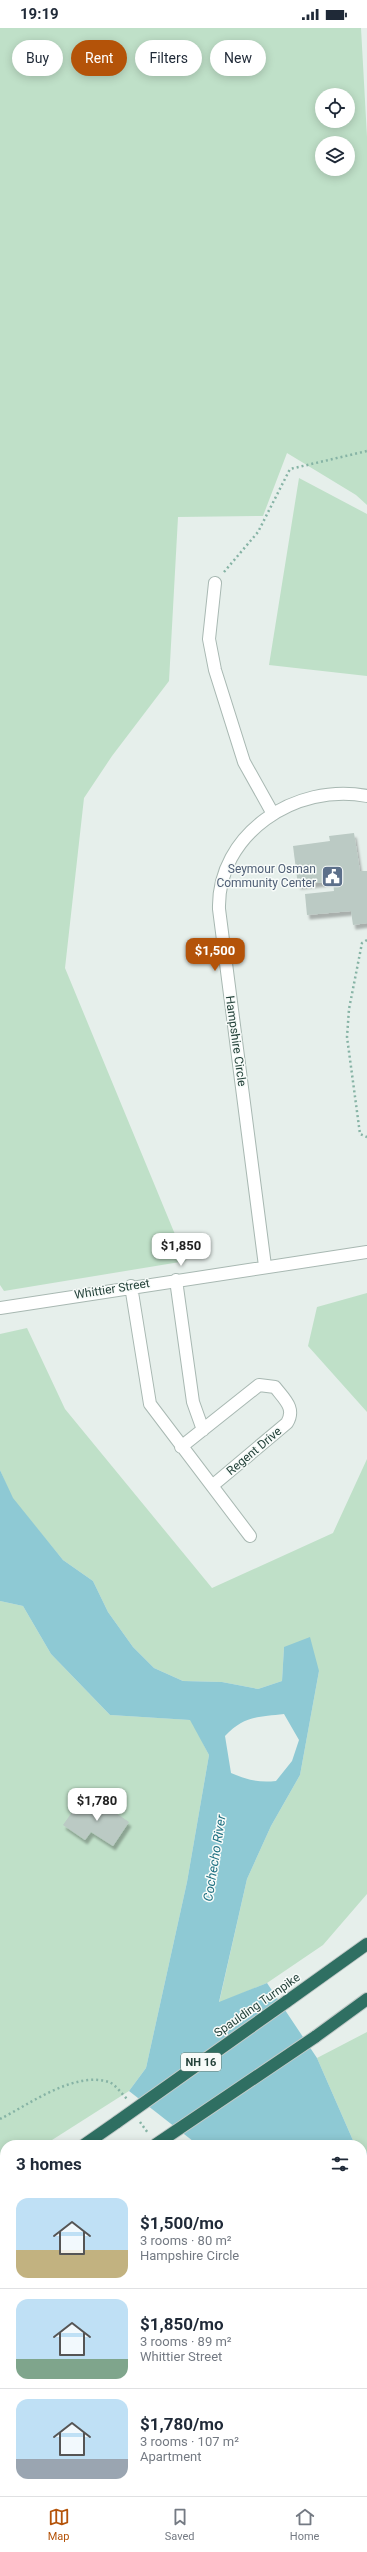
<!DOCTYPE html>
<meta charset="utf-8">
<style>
:root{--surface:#fff;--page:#f6f6f7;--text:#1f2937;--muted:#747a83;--line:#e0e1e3;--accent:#b45309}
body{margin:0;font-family:Roboto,sans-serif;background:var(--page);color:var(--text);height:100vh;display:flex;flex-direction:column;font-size:15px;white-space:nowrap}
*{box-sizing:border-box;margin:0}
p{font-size:13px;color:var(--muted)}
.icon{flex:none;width:22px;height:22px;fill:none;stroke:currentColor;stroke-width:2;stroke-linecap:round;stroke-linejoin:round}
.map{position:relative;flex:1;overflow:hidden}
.panel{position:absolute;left:0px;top:2112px;width:367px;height:356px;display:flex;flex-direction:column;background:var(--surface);border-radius:16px 16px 0 0;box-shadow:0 2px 10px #0003}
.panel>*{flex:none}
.top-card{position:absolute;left:12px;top:12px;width:343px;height:36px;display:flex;gap:8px}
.tools{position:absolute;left:315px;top:60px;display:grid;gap:8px}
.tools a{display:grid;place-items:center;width:40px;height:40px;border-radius:50%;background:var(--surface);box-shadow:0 2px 10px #0003;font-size:20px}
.price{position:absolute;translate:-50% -34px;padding:0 9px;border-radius:8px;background:#fff;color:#222;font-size:13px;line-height:26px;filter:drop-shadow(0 1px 2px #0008)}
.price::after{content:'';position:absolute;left:50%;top:24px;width:12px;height:9px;margin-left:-6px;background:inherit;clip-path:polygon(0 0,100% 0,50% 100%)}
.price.current{background:var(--accent);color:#fff}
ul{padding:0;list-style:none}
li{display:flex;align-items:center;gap:12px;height:100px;padding:0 16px}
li+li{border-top:1px solid var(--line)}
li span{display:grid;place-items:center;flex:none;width:112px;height:80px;border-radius:12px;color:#555}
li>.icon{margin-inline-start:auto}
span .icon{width:48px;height:48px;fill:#fffc;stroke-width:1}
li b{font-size:17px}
h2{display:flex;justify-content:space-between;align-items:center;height:48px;padding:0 16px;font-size:17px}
.chip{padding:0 14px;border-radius:18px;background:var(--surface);box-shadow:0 2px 10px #0003;font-size:14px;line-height:36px}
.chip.current{background:var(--accent);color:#fff}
.status{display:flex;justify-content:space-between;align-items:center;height:28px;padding:0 20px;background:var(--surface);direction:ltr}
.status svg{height:11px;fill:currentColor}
.menu{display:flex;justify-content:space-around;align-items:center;height:56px;border-top:1px solid var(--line);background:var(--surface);font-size:11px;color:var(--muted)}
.menu a{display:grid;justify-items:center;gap:2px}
.menu .current{color:var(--accent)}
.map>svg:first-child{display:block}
.green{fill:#bfe0c8;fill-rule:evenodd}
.water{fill:#8ec9d4;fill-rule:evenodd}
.building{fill:#bbcac4;filter:url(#shadow)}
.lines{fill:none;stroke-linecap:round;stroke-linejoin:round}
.minor-casing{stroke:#a8b8b2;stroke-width:14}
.highway-casing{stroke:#c2cac8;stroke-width:14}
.path{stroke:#86b3a5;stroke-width:2.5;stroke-dasharray:2 3;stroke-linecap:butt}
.minor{stroke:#fff;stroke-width:12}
.highway{stroke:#2f6f62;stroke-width:12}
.highway-bridge-casing{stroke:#c2cac8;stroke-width:14;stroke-linecap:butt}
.highway-bridge{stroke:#2f6f62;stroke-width:12}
.labels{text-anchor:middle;stroke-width:3;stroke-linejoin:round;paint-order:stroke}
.shield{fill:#f7fbf9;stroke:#637a73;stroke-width:1}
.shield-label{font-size:11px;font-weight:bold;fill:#24423a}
.service-label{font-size:12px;fill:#4e5e75;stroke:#f7fbf9;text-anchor:end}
.street-label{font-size:12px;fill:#24423a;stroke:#f7fbf9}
.water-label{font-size:13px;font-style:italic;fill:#1c6f80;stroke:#f7fbf9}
</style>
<div class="status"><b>19:19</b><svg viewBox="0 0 49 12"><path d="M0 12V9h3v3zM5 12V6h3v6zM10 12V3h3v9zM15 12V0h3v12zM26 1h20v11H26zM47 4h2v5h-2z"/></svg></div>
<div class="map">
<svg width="367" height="2468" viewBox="0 0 367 2468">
<defs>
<filter id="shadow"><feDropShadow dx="2.5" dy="4.5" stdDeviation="1" flood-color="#0004"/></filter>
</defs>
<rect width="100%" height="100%" fill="#e6efeb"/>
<path class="green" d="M0,0H361L367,109V477L356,467L287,425L263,488L178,489L169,653L112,728L84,770L65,940L186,1233L4,1263L0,1257ZM322,67H348V93H322ZM322,115H348V141H322Z
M299,450L367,486V648L269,637Z
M367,1265V1384L308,1318L317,1279Z
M27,1300L65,1381L212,1560L333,1505L367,1431V1866L323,1917L267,1955L219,1975L247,1851L271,1798L300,1747L319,1643L284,1619L282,1653L258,1661L222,1654L183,1653L154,1640L133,1619L108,1584L93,1553L63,1532L12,1470L0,1442V1306Z
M0,1573L23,1578L51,1626L110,1687L191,1692L209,1727L187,1854L146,2040L129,2063L52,2112L28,2117H5V2129L0,2132Z
M367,2004V2124L362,2125V2117H355L317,2030Z
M367,2212V2468H0V2244L5,2241V2463H362V2213Z"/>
<path class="water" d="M0,1442L13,1470L63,1532L93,1553L108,1584L133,1619L154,1640L183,1653L222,1654L258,1661L282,1653L284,1619L310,1609L319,1643L300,1747L271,1798L247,1851L219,1974L267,1955L317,2030L355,2117H198L129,2063L146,2040L187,1854L209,1727L190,1692L110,1687L51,1626L23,1578L0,1573ZM284,1686L299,1712L292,1733L276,1753C259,1755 248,1752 231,1745L225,1708C244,1688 258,1689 284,1686Z
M367,2124V2212L362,2213V2125Z"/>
<path class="building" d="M354,805L360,843H367V895L353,897L351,883L307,887L305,866L334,863L333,853L298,857L293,818L330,813L329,808Z
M94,1770L129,1794L113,1818L91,1804L85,1812L63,1797L77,1777L85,1783Z"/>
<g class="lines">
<defs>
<path id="minor" d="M215,555L209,611L215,642L244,734L273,786
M265,1238L219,881C217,806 296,754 367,768
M176,1252L193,1374L203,1402
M131,1258L150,1376L250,1508
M0,1280L367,1224
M181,1419L259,1357L275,1359C284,1371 296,1380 287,1395L212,1458"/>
<path id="highway" d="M286,1974L367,1916
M315,2009L367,1971
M84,2117L117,2094
M0,2177L5,2173
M0,2222L5,2218"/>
</defs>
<use href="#minor" class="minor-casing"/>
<use href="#highway" class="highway-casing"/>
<path class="path" d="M224,544L258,504L290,441L367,423
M367,912L362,915L349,981L347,1009L360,1106L367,1109
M0,2091C30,2076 74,2043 109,2054C115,2056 122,2066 127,2071
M140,2094L148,2105
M362,2346L367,2349"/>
<use href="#minor" class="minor"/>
<use href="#highway" class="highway"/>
<defs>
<path id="highway-bridge" d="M117,2094L286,1974
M155,2117L315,2009"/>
</defs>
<use href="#highway-bridge" class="highway-bridge-casing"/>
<use href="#highway-bridge" class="highway-bridge"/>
</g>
<defs>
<symbol id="civic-square" viewBox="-11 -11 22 22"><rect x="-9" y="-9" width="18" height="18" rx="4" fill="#5c6f8a" stroke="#f7fbf9"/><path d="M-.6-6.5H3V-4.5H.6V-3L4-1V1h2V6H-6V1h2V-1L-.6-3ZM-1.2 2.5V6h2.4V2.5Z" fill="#fff"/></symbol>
</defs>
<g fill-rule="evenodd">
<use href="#civic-square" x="320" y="836" width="25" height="25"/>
</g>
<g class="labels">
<rect class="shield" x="181" y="2025" width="40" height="18" rx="3"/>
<g class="shield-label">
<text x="201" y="2038">NH 16</text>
</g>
<g class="service-label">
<text x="316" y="845">Seymour Osman<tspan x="316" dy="14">Community Center</tspan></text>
</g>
<g class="street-label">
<text transform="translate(236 1013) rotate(82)" y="4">Hampshire Circle</text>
<text transform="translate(112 1261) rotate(-9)" y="4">Whittier Street</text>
<text transform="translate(254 1423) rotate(-40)" y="4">Regent Drive</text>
<text transform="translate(257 1977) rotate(-35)" y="4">Spaulding Turnpike</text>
</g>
<g class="water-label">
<text transform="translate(214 1830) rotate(-81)" y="5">Cochecho River</text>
</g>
</g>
</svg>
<div class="tools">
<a><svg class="icon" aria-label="locate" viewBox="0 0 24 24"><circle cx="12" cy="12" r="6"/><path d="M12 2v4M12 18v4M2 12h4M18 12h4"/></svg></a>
<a><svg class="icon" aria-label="layers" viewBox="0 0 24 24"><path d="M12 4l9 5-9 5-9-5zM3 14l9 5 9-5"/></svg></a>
</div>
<b class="price current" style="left:215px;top:944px">$1,500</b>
<b class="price" style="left:181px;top:1239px">$1,850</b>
<b class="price" style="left:97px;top:1794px">$1,780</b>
<div class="top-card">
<a class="chip">Buy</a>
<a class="chip current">Rent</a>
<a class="chip">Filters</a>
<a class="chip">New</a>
</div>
<section class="panel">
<h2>3 homes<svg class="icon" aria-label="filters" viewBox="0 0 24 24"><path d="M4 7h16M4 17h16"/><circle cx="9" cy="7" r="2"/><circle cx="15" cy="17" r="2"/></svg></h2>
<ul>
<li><span style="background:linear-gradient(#bfe0f5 65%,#c2b280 0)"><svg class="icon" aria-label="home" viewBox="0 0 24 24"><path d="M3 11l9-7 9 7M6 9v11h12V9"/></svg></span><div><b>$1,500/mo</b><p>3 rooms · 80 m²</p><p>Hampshire Circle</p></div></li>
<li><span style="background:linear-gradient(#bfe0f5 75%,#7fa58c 0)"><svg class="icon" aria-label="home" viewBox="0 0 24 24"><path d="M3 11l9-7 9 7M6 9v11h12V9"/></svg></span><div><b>$1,850/mo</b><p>3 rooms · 89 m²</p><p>Whittier Street</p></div></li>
<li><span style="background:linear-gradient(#bfe0f5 75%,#9aa5b1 0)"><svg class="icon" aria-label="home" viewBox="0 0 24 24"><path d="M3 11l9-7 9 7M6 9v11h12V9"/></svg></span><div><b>$1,780/mo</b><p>3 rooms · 107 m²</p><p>Apartment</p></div></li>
</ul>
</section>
</div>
<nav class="menu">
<a class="current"><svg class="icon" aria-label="map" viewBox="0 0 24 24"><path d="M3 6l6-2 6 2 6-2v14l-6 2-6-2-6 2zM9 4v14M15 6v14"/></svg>Map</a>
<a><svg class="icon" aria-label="saved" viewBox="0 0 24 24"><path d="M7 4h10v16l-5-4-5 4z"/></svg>Saved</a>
<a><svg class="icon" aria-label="home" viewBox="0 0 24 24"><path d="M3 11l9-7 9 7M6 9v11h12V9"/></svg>Home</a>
</nav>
